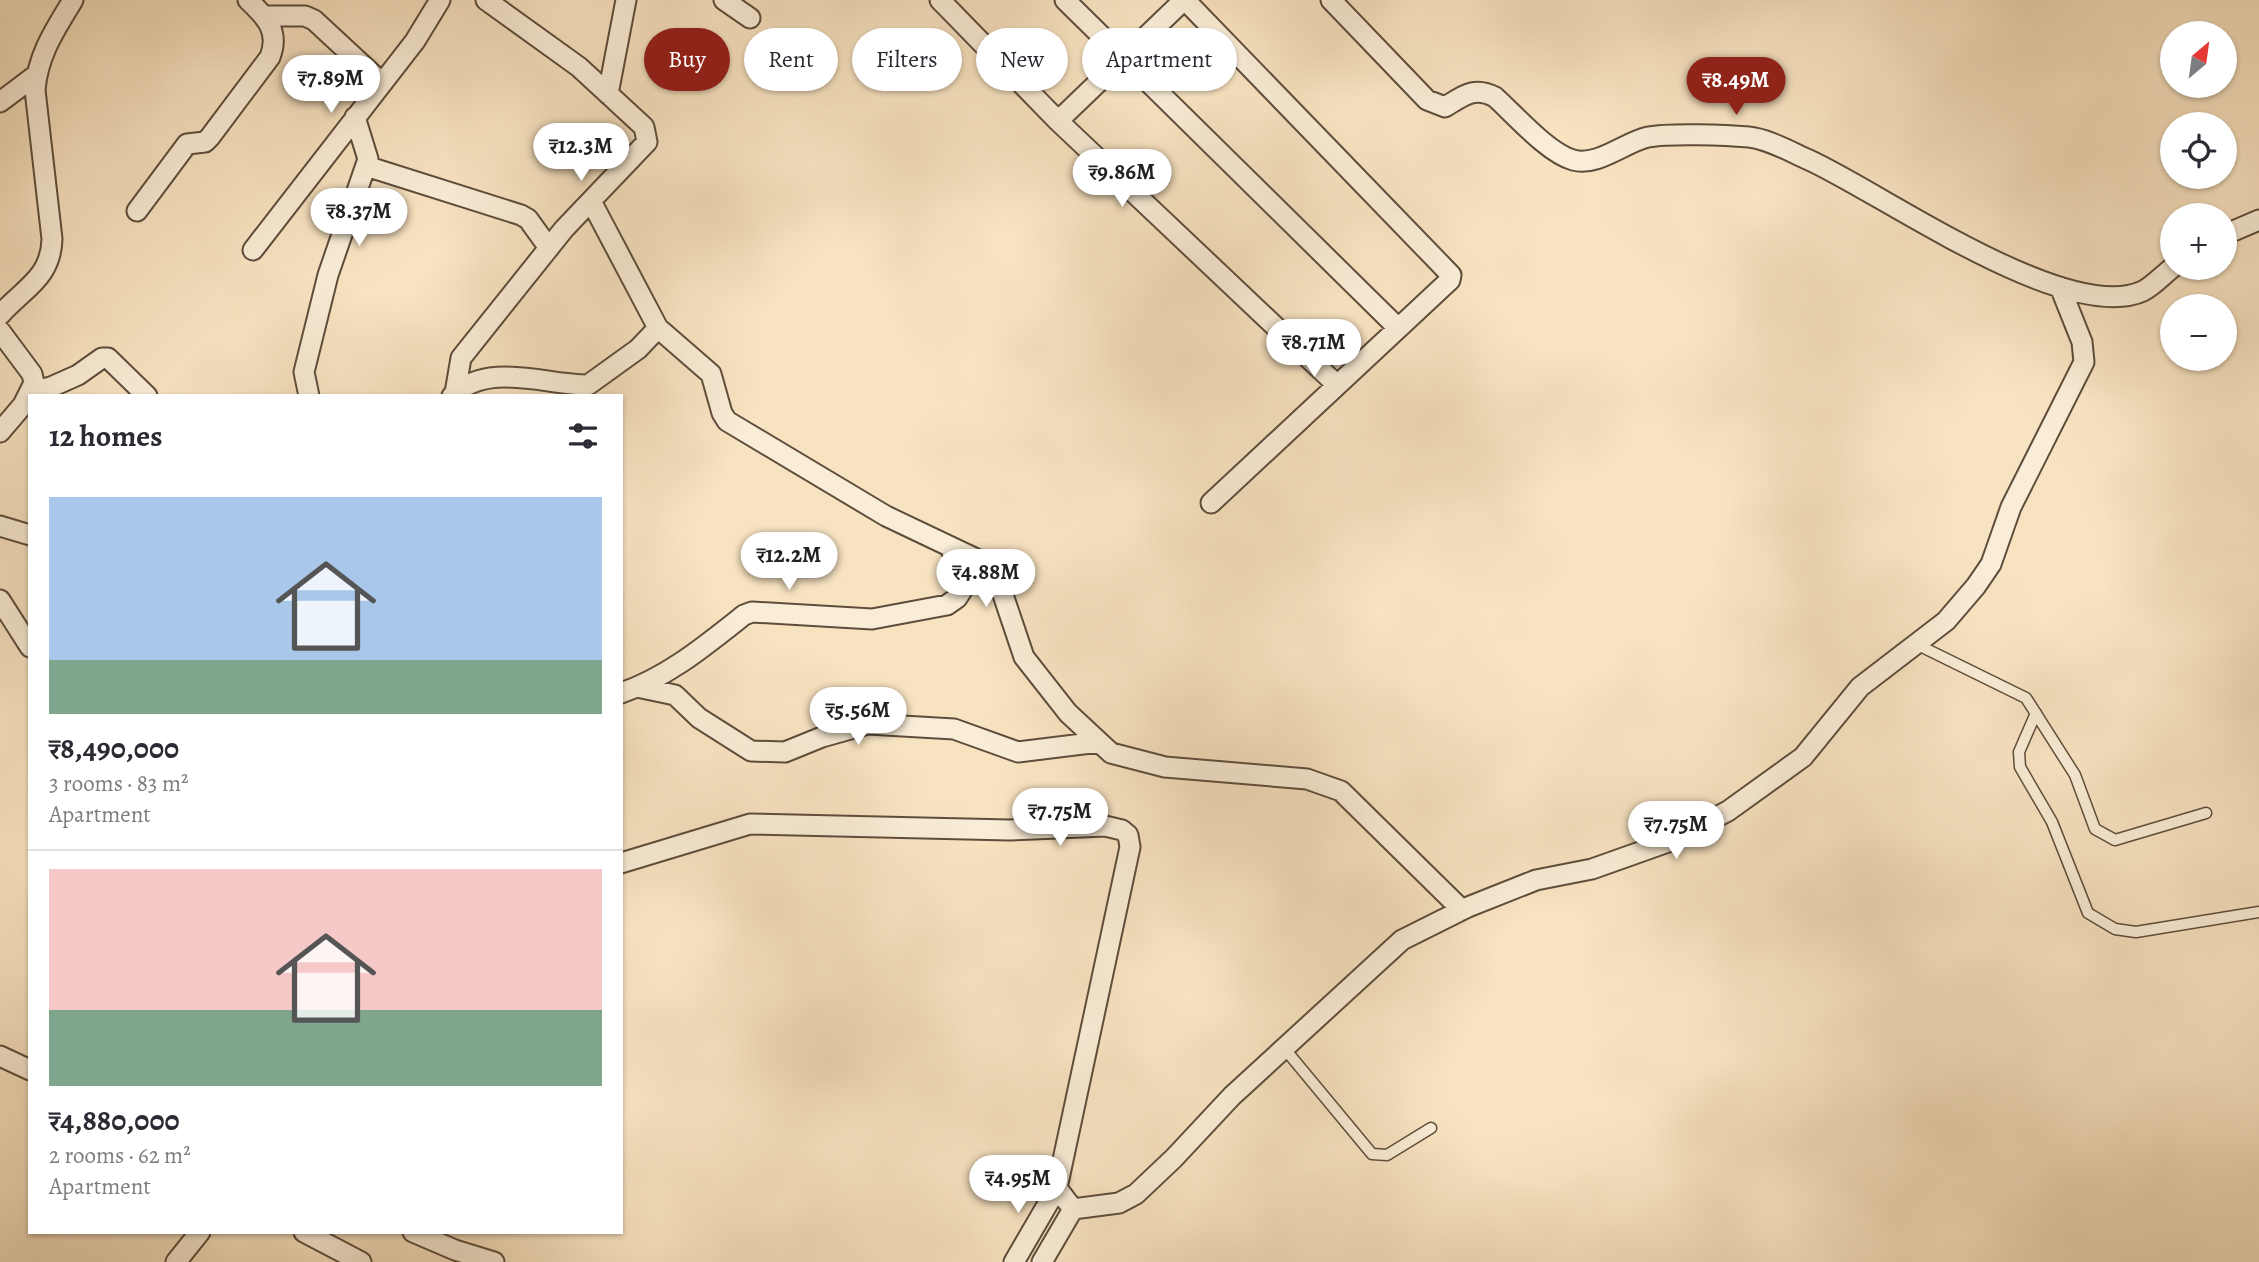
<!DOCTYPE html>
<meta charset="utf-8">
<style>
:root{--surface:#fff;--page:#f2f2f3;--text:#2b2b33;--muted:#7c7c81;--line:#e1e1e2;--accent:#8f2418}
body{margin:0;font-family:Alegreya,serif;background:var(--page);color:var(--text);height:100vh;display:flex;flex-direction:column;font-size:26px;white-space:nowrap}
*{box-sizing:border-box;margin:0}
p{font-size:23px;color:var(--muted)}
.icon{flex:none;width:38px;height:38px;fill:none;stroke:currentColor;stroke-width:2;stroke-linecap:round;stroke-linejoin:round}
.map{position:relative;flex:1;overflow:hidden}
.details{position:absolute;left:28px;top:394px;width:595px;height:840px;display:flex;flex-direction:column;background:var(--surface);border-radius:0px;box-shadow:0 2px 5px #0004}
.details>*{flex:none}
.hud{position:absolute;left:644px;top:28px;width:665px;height:63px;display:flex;gap:14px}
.needle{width:46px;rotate:29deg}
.controls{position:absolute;left:2160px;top:21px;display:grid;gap:14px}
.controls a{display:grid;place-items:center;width:77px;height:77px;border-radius:50%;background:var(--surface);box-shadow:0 2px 5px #0004;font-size:35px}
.price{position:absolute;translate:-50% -60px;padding:0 16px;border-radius:24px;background:#fff;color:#222;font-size:23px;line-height:46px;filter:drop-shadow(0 2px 4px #0008)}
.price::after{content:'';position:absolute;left:50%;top:42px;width:21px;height:16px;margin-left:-10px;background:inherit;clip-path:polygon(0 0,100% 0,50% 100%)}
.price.active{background:var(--accent);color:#fff}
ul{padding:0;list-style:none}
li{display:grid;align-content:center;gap:14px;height:371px;padding:0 21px}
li+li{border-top:2px solid var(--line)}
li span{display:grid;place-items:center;height:217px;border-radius:0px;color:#555}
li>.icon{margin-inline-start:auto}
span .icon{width:126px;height:126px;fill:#fffc;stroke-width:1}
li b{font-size:30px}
h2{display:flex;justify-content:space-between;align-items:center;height:84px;padding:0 21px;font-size:30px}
.chip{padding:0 24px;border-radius:32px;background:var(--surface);box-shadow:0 2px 5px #0004;font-size:24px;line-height:63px}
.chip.active{background:var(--accent);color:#fff}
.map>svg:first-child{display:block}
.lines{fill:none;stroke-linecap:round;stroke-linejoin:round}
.service-casing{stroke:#5e4d3c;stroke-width:13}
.minor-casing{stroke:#5e4d3c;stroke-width:23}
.service{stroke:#faedd7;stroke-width:10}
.minor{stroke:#faedd7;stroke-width:19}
</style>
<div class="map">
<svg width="2259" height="1262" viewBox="0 0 2259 1262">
<rect width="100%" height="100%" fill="#f8e3c1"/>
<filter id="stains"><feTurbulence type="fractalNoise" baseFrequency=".00286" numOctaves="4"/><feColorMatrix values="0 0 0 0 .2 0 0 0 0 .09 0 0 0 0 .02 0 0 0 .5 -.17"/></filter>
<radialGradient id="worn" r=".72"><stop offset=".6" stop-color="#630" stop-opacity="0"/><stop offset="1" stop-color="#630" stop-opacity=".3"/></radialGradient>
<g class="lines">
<defs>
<path id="service" d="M1916,644L2026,698L2075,775L2095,829L2115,840L2206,813
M2036,713L2019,752L2020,767L2052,822L2088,913L2115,929L2136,932L2259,912
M1284,1048L1372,1154L1387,1155L1431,1128"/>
<path id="minor" d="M724,0L750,18
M940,0L1058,121L1337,385
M1065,0L1398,328
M1185,0L1451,275L1450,280L1211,503
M1331,0L1427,100L1445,107C1463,96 1474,86 1495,97C1515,115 1548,153 1573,160C1598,167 1625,142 1648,137C1670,133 1726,135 1749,137C1768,139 1791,152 1809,160C1880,192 2067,326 2143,291C2153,286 2163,275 2172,268
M265,16H305L314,20L382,83
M608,94L626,0
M0,102L36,75
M1058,121L1184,0
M366,166L521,215L528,219L549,248
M591,201L658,328L711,374L722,413L727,421L886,516L989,565L997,577L1024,657L1068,713L1111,753L1165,767L1307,779L1341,791L1462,910
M137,211L187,144L205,142L210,137L270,57C280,31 266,17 248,0
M2224,235L2259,220
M253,250L415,41L440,0
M0,315C24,288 51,278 52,239L35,90C38,54 55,30 73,0
M0,331L32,374L34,383L23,405L0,432
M33,391L51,387L78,375L102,358H108L147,396
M455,393L461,358L564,229L647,142L644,127L579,67L486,0
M309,396L304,372L328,275L368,159L355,117
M452,396C488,361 545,385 588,385L638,349L658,328
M0,526L30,535
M0,600L30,647
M637,687L675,695L699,718L751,751L785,752L822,737L868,724L954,729L1018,752L1099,742
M621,693C668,677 706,645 744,615L752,612L872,619L947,605L957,598L968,581L950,548
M621,863L750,824L1009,830L1105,826L1122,830L1128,835L1130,847L1057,1188L1073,1209
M0,1056L30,1070
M304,1232L361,1262
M413,1232L455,1250L494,1262
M176,1262L200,1232
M1014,1262L1057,1188
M1042,1262L1073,1209L1119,1203L1136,1194L1174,1158L1232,1096L1402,940L1468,907L1536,880L1592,869L1668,842L1728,811L1803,757L1860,687L1946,621L1976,586L1991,564L2011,507L2084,362L2082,342L2060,287"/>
</defs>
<use href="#service" class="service-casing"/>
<use href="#minor" class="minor-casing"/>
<use href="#service" class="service"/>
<use href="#minor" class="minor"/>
</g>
<rect width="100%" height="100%" filter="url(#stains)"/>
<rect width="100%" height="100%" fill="url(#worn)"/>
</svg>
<div class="controls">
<a><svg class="needle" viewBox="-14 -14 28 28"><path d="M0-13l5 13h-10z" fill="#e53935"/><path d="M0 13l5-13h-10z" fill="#7c7c81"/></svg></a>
<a><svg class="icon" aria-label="locate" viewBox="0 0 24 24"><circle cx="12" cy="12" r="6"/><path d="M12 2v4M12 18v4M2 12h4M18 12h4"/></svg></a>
<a>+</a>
<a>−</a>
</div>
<b class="price" style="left:331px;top:115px">₹7.89M</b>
<b class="price active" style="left:1736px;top:117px">₹8.49M</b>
<b class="price" style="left:581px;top:183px">₹12.3M</b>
<b class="price" style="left:1122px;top:209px">₹9.86M</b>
<b class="price" style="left:359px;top:248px">₹8.37M</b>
<b class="price" style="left:1314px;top:379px">₹8.71M</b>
<b class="price" style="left:789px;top:592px">₹12.2M</b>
<b class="price" style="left:986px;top:609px">₹4.88M</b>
<b class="price" style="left:858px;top:747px">₹5.56M</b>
<b class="price" style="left:1060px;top:848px">₹7.75M</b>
<b class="price" style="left:1676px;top:861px">₹7.75M</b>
<b class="price" style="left:1018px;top:1215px">₹4.95M</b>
<div class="hud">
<a class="chip active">Buy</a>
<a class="chip">Rent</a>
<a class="chip">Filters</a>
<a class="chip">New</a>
<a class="chip">Apartment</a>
</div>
<section class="details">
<h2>12 homes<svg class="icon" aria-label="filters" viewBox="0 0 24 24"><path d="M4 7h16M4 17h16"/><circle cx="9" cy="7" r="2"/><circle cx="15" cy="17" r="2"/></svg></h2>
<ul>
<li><span style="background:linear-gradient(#a9c7e8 75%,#7fa58c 0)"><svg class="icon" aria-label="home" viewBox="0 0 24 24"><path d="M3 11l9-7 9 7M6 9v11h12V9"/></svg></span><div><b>₹8,490,000</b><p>3 rooms · 83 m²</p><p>Apartment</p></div></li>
<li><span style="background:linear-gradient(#f6c9c9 65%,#7fa58c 0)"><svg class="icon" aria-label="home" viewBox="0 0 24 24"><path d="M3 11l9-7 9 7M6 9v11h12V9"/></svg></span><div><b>₹4,880,000</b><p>2 rooms · 62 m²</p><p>Apartment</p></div></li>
</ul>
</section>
</div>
